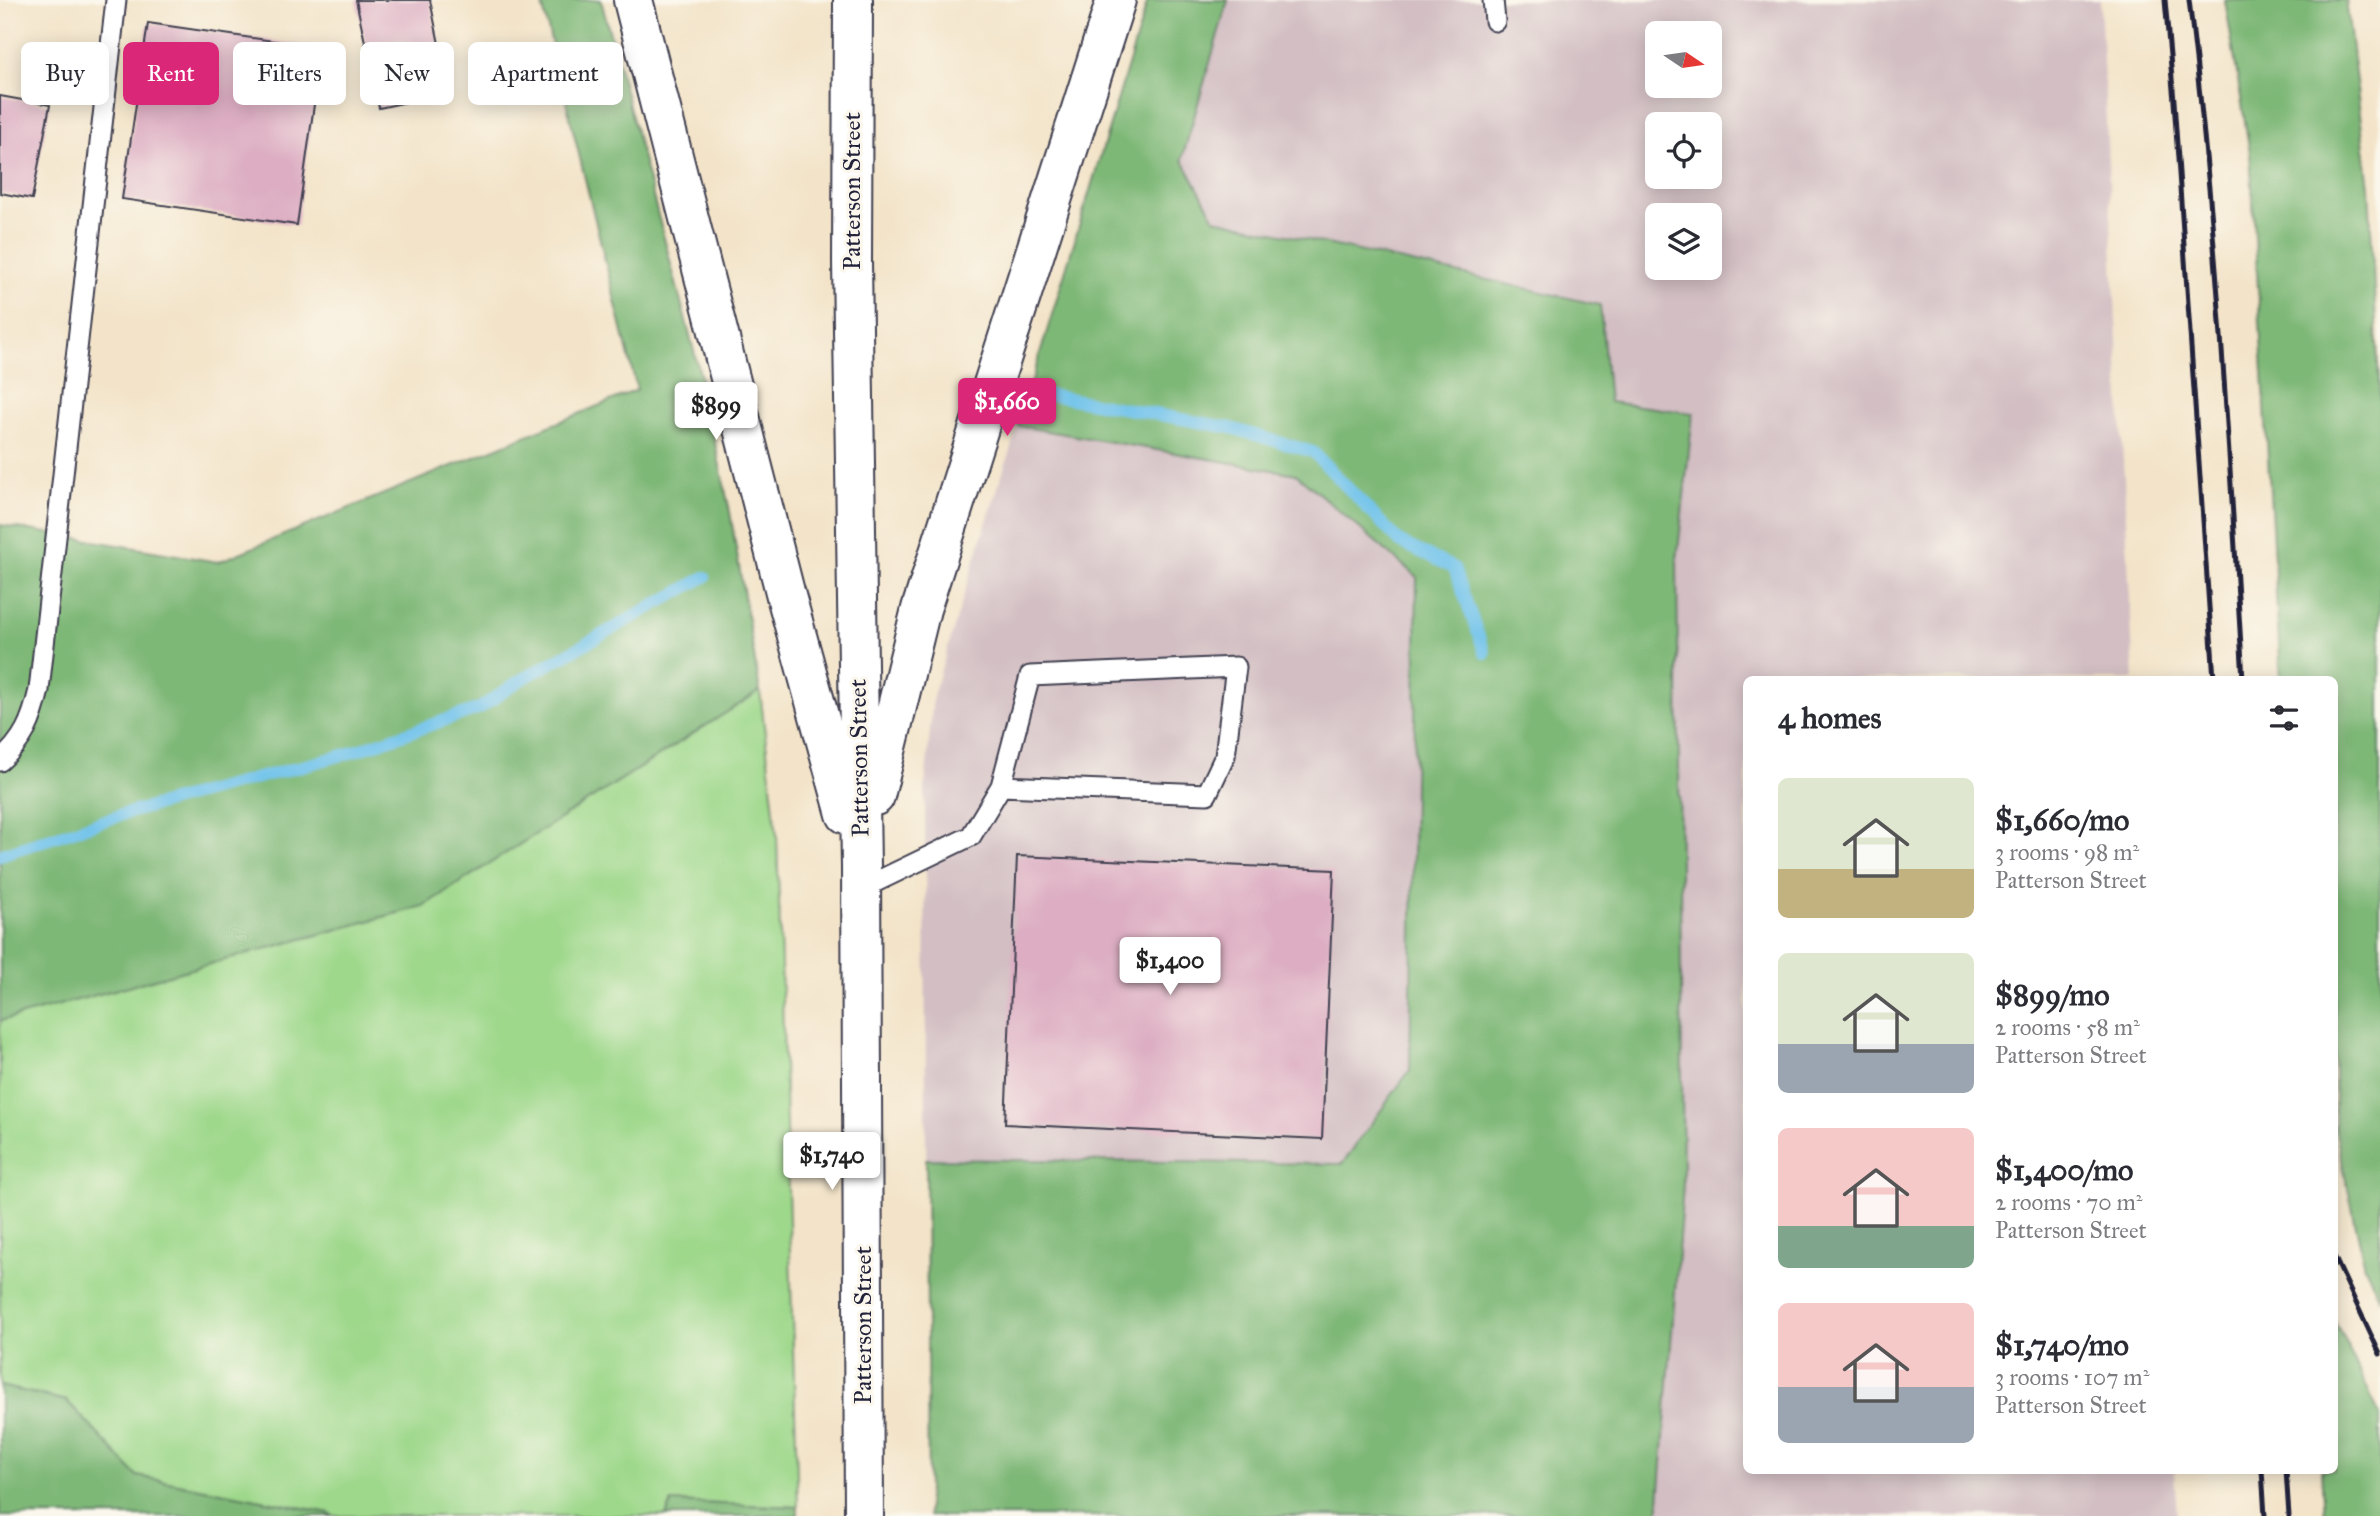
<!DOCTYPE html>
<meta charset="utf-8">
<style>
:root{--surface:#fff;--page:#f7f7f7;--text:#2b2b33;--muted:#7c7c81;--accent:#db2777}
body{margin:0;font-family:"IM FELL Great Primer",serif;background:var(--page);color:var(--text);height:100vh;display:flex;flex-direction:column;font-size:26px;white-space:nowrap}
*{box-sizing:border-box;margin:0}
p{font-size:23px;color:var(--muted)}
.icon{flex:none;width:38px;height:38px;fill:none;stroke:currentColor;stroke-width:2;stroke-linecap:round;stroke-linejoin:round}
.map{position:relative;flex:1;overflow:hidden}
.side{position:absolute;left:1743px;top:676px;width:595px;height:798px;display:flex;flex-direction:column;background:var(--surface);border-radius:10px;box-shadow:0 4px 18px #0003}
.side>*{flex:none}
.banner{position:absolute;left:21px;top:42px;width:665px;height:63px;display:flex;gap:14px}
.needle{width:46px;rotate:103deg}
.controls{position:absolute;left:1645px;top:21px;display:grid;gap:14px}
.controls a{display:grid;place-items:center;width:77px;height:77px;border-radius:10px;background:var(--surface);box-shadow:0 4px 18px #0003;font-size:35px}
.price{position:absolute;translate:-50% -60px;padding:0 16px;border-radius:7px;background:#fff;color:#222;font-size:23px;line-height:46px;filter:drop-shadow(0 2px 4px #0008)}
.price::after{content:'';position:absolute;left:50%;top:42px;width:21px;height:16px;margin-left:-10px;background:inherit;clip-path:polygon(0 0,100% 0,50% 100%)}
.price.current{background:var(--accent);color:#fff}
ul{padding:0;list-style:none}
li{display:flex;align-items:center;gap:21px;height:175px;padding:0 35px}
li span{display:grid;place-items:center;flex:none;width:196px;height:140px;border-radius:10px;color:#555}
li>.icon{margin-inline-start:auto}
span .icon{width:84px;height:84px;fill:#fffc;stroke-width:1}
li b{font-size:30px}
h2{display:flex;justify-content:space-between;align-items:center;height:84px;padding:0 35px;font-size:30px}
.pill{padding:0 24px;border-radius:10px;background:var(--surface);box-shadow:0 4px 18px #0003;font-size:24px;line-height:63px}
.pill.current{background:var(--accent);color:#fff}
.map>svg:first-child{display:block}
.industrial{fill:#d2bec3;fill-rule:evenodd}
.green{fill:#9ed88b;stroke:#607d63;stroke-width:2}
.forest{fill:#7eb877;stroke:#506d59;stroke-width:2}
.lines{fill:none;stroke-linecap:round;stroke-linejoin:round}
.stream{stroke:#6fc2eb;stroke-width:12}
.building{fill:#ddaec3}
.lane-casing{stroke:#413f50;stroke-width:23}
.secondary-casing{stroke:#413f50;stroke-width:42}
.lane{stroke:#fff;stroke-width:19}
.secondary{stroke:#fff;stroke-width:38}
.rail{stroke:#22223b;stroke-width:5}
.labels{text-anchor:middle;stroke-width:6;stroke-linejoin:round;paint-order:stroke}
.street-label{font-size:24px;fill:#22223b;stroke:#fbf7ec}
</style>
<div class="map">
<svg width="2380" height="1516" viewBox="0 0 2380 1516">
<rect width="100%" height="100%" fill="#fbf7ec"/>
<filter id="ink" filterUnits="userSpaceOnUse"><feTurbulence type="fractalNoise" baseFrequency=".0143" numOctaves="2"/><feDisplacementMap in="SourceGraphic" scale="14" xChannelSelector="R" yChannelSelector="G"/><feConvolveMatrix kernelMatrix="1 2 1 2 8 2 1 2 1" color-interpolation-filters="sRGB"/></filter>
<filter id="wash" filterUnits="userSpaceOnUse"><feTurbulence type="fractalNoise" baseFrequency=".00686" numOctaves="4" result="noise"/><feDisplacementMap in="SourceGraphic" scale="28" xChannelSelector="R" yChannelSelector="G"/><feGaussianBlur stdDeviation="1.57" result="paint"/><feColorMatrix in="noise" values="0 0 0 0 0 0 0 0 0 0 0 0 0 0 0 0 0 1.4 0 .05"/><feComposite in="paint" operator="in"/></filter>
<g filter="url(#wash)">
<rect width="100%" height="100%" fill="#f3e4c9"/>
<path class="industrial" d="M1228,0H2100L2134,679H1746V1470H2174L2177,1516H1658L1683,1186L1677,560L1693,413L1609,402L1599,305L1215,219L1182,159ZM1657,33H1710V86H1657ZM1657,124H1710V177H1657ZM1657,215H1710V268H1657Z
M1018,426L1296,474L1417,577L1410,1070L1342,1164L926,1159L925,788L933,696L979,546Z"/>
<path class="green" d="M760,691L777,836L798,1507L672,1502L666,1516H333L329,1513L136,1476L67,1401L0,1386V1021L423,906Z"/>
<path class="forest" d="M541,0H601L699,370L730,512L760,691L423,906L0,1021V525L218,562L637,390Z
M1148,0H1228L1182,159L1215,219L1600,305L1609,402L1693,413L1677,560L1683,1186L1658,1516H928L926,1159L1342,1164L1410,1070L1417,577L1296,474L1018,426Z
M2225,0H2346L2369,187L2380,403V1299L2365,1267L2335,1129L2334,679H2281L2250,153Z
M2335,1321L2380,1415V1516H2324L2321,1470H2334Z
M0,1386L67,1401L137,1476L329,1513L333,1516H0Z
M672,1502L798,1507V1516H666Z"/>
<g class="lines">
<path class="stream" d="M1050,395L1231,428L1313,452L1400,542L1454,568L1485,653
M0,855L124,814L347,754L480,708L519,681L705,577"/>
</g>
<g id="blocks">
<path class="building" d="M356,0H430L449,93L379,108Z
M148,23L322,48L297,225L122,199Z
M0,96L50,105L32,199L0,193Z
M1017,856L1334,870L1322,1139L1005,1124Z"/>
</g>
</g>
<g filter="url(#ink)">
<use href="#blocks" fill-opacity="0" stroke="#413f50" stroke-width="2"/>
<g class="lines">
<defs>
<path id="lane" d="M1493,0L1495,21
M0,761C24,740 32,721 39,690L116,0
M861,889L971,836L1001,786L1030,676L1236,667L1225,756L1207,794L1001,786"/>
<path id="secondary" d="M633,0L786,596L846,814
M853,0L852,262L861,867L864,1516
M875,796L921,609L1116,0"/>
</defs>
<use href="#lane" class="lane-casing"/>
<use href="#secondary" class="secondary-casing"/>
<use href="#lane" class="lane"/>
<use href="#secondary" class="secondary"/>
<path class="rail" d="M2165,0L2174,101L2214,679
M2189,0C2217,225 2229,453 2243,679
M2334,1256L2380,1354
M2262,1470L2265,1516
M2286,1470L2289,1516"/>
</g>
</g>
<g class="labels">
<g class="street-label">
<text transform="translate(852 191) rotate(-90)" y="8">Patterson Street</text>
<text transform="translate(859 758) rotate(-91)" y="8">Patterson Street</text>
<text transform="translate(863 1325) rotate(-90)" y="8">Patterson Street</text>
</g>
</g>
</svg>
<div class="controls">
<a><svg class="needle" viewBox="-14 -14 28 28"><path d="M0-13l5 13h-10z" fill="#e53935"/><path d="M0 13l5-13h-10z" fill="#7c7c81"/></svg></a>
<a><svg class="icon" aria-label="locate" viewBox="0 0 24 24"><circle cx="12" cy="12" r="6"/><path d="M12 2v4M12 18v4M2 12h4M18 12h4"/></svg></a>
<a><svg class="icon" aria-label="layers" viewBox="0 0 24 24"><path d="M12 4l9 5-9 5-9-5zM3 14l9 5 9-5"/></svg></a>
</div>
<b class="price current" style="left:1007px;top:438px">$1,660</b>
<b class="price" style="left:716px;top:442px">$899</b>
<b class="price" style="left:1170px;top:997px">$1,400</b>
<b class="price" style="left:832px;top:1192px">$1,740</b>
<div class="banner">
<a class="pill">Buy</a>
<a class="pill current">Rent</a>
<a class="pill">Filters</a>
<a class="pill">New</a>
<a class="pill">Apartment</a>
</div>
<section class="side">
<h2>4 homes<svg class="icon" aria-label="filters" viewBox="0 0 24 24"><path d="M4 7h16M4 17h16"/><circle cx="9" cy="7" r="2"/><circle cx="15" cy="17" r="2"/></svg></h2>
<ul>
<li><span style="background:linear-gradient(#dfe7d0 65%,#c2b280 0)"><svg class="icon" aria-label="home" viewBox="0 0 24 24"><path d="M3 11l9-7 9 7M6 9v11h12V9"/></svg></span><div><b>$1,660/mo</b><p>3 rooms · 98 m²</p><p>Patterson Street</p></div></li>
<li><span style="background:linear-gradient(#dfe7d0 65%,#9aa5b1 0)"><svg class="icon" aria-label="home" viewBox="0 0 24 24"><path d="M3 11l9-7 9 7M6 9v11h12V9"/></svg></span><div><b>$899/mo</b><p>2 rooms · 58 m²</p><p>Patterson Street</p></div></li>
<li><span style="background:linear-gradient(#f6c9c9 70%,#7fa58c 0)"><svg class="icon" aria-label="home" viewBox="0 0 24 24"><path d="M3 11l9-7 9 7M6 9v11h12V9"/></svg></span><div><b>$1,400/mo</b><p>2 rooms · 70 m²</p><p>Patterson Street</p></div></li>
<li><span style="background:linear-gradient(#f6c9c9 60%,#9aa5b1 0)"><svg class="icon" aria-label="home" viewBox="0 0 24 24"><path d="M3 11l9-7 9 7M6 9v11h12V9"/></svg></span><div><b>$1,740/mo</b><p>3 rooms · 107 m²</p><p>Patterson Street</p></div></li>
</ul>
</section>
</div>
